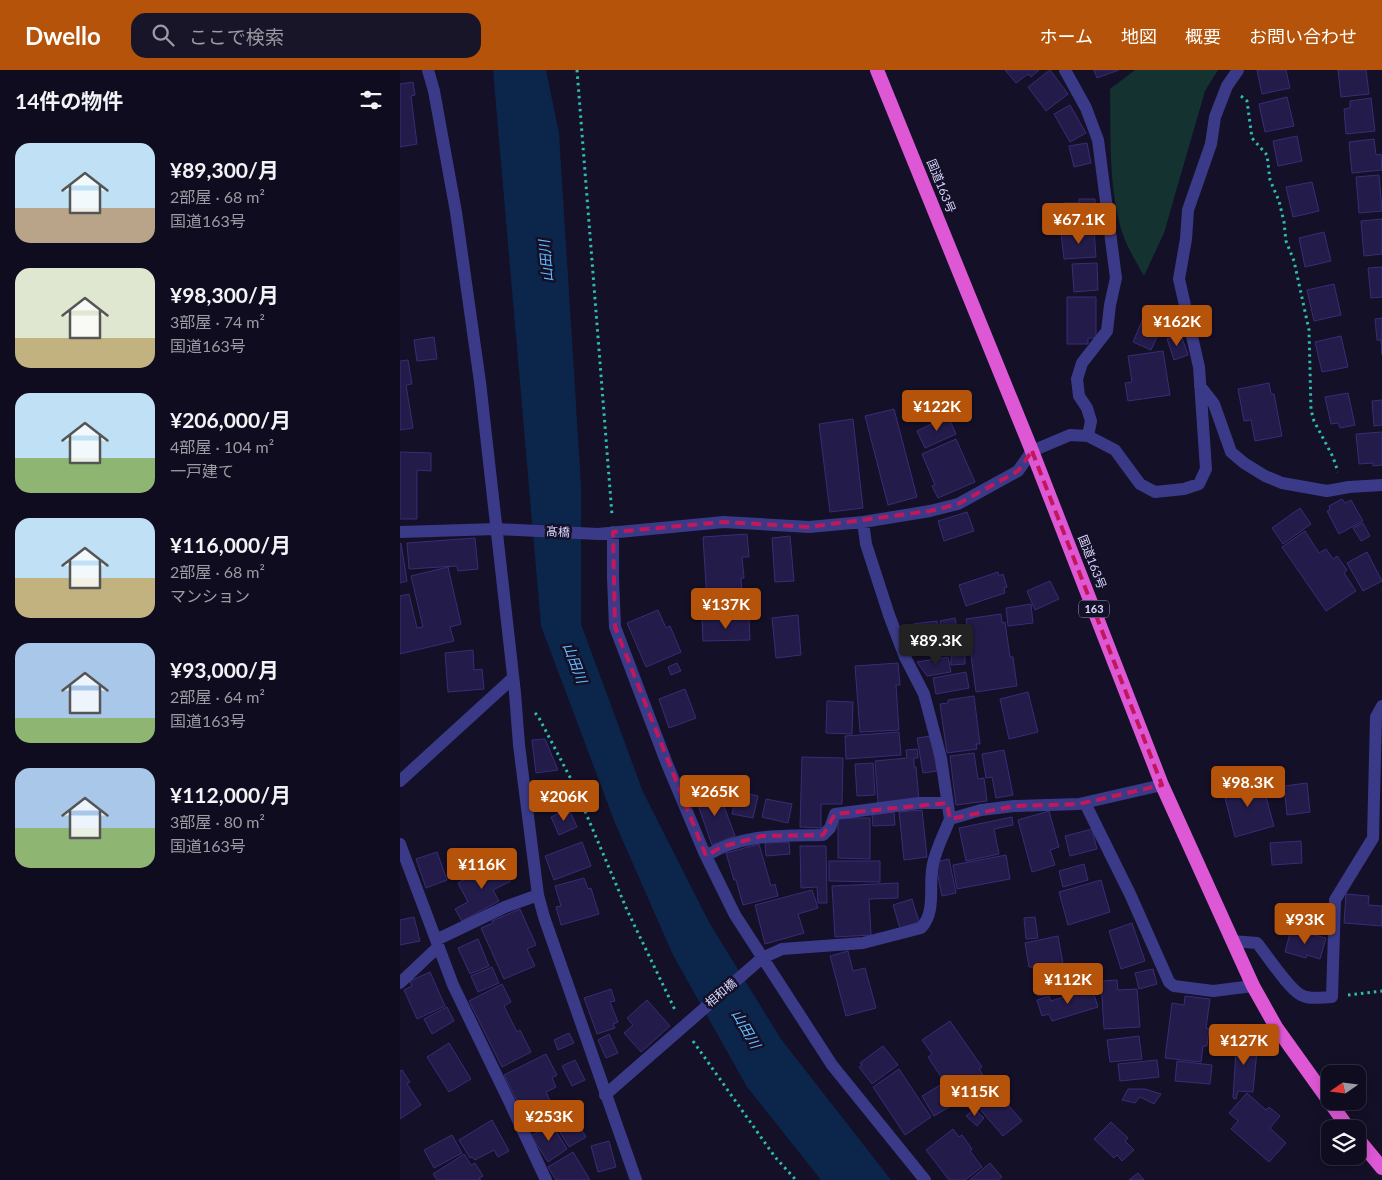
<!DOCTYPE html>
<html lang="ja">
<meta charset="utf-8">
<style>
:root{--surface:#0e0c1e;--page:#171527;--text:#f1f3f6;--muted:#9b9ba4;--line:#2e2c3c;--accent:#b45309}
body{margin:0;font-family:Lato,"Noto Sans JP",sans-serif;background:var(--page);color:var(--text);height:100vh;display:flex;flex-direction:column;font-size:19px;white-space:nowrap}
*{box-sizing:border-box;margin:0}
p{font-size:16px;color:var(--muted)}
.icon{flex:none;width:28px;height:28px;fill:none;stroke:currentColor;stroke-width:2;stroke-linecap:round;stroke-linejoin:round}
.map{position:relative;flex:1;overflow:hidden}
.drawer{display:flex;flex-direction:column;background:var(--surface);width:400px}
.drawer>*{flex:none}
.needle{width:32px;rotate:256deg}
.fabs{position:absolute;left:921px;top:995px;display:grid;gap:10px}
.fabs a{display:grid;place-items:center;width:45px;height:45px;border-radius:10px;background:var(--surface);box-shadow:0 2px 12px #0003,0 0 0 1px var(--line);font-size:25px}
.price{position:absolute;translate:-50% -42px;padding:0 11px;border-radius:5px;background:var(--accent);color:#fff;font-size:16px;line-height:32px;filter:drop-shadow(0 1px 2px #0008)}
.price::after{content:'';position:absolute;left:50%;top:30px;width:15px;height:11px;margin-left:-8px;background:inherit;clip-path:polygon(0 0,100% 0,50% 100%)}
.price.selected{background:#222;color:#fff}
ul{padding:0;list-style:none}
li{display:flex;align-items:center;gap:15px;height:125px;padding:0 15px}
li span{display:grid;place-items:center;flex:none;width:140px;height:100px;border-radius:15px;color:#555}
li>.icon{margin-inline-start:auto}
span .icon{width:60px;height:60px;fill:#fffc;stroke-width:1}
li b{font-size:21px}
h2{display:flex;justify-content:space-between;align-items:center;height:60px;padding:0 15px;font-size:21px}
header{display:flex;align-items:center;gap:30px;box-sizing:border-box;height:70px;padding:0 25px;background:var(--accent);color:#fff}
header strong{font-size:24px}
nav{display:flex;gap:28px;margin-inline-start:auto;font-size:18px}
.search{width:350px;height:45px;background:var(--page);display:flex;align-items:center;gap:12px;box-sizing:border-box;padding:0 18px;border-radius:15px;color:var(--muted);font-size:19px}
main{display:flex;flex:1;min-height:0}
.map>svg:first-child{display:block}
.green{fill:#133230}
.water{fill:#0c254b}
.building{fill:#231b4a;stroke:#392d76}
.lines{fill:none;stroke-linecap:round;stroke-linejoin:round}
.path{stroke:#2fbbae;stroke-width:3;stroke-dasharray:2.5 4;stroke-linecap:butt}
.minor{stroke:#3b3a88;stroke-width:12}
.tertiary{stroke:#3b3a88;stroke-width:12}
.trunk{stroke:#de58d5;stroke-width:14}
.marked{fill:none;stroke:#c2185b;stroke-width:4;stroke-dasharray:10 6;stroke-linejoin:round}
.labels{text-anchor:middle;stroke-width:5;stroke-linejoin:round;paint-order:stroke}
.shield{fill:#131028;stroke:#9e9bbe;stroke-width:1}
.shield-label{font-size:11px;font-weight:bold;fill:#dad7ff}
.street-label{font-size:12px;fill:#dad7ff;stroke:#131028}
.water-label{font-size:14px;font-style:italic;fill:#65bdff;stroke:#131028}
</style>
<header>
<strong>Dwello</strong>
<div class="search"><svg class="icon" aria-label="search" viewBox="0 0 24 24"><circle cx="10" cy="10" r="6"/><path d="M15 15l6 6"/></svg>ここで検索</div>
<nav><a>ホーム</a><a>地図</a><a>概要</a><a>お問い合わせ</a></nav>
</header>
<main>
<section class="drawer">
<h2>14件の物件<svg class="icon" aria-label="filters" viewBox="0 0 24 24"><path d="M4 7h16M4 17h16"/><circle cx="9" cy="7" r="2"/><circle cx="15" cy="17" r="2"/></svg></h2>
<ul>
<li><span style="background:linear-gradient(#bfe0f5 65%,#b9a48a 0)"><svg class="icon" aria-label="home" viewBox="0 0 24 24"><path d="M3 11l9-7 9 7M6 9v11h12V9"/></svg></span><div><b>¥89,300/月</b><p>2部屋 · 68 m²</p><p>国道163号</p></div></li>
<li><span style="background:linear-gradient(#dfe7d0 70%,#c2b280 0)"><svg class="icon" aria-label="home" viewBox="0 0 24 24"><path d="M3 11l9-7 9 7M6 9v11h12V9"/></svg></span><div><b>¥98,300/月</b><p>3部屋 · 74 m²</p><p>国道163号</p></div></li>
<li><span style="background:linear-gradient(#bfe0f5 65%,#8fb573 0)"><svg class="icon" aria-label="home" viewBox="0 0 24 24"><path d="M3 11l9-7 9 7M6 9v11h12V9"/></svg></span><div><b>¥206,000/月</b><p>4部屋 · 104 m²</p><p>一戸建て</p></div></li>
<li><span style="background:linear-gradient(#bfe0f5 60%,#c2b280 0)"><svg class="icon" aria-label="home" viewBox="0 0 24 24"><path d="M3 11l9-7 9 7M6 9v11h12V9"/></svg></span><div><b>¥116,000/月</b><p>2部屋 · 68 m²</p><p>マンション</p></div></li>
<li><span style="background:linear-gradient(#a9c7e8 75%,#8fb573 0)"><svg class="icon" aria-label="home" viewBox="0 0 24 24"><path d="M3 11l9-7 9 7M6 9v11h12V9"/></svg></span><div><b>¥93,000/月</b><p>2部屋 · 64 m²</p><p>国道163号</p></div></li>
<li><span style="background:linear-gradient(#a9c7e8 60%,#8fb573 0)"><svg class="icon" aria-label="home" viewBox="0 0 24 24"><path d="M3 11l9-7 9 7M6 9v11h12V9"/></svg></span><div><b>¥112,000/月</b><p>3部屋 · 80 m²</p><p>国道163号</p></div></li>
</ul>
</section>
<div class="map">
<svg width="982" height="1110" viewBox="0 0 982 1110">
<rect width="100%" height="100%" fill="#131028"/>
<path class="green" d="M735,0H818L805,21L764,163L744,206C737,193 728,179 723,165C708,119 711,67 710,19Z"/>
<path class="water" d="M93,0H146L159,63L181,414V554L243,722L310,854L381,969L491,1110H421L347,1017L273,885L215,753L141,556Z"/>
<path class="building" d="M605,0H639L631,7L628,4L616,13Z
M650,0L668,24L646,41L628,17Z
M694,0H719L697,8Z
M857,0H886L890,18L862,24Z
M938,0H966L969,24L941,27Z
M13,12L15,25L11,26L17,74L0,77V14Z
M887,27L894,56L865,62L859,34Z
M971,28L975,61L946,64L944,39L950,38V31Z
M670,35L686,63L670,72L654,44Z
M897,66L902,91L878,96L873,71Z
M974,69L976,85L981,84L982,100L952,103L949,72Z
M687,73L691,93L674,97L669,76Z
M979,105L982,141L959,143L956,107Z
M912,112L919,141L893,147L886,117Z
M679,129H695V155H665L664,133H679Z
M982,149V184L964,186L961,151Z
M694,160L696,187L664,189L661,163Z
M924,162L931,191L905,197L899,168Z
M697,193L698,220L674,222L672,194Z
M982,197V227L971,228L968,198Z
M934,214L941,245L914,251L907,220Z
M667,227H696V268H688V274H667Z
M747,239L766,247L751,280L733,272Z
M982,248V285L981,270H977L975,249Z
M781,265L788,285L774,290L767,269Z
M941,266L948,297L922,302L915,272Z
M34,267L37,289L17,291L14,270Z
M763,281L770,325L728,331L725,313L732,312L728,286Z
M8,290L12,314L6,315L13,358L0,360V291Z
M869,313L871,324H874L882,366L855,371L851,350L844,351L838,319Z
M948,323L955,355L940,358L938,353L931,354L925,327Z
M982,330V355L974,356L972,331Z
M494,339L517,427L488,435L465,346Z
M548,346L556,364L525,378L517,361Z
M453,349L463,438L430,442L419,354Z
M982,362V395L973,396V393L959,394L956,364Z
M556,369L575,412L538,428L532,416L535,415L522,384Z
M0,382L31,383V401L17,400V449H0Z
M942,429L945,433L951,430L963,451L939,464L927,441L930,440L929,436Z
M900,438L911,454L883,474L872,458Z
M567,442L574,461L544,471L538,451Z
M963,453L970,466L961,471L953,458Z
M905,461L919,483L926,479L933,489L937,486L947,500L944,503L956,521L926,541L882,477Z
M347,464L349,487H342L344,508H341L343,545L308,547L303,467Z
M390,466L394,511L375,512L372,468Z
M75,468L78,499L58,501L57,496L9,499L7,473Z
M1,473L7,511L0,513V474Z
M967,482L982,511L963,521L947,493Z
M48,497L61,554L50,557L54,571L0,584V526L9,524L17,558L23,557L11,506Z
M598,502L599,506L603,504L607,517L604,518L605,523L566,536L559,515Z
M650,511L659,529L635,540L627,521Z
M631,534L633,553L608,556L606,538Z
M258,540L266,558L270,556L281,582L246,597L227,553Z
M601,544L602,553L605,552L610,587H613L617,616L576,622L566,549Z
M398,545L401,585L376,588L372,548Z
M349,548L350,570L303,571L302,549Z
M555,548L561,582L550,584V581H545L540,551Z
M537,551L540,579L513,582L512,574L516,573L513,554Z
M73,580L74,600L82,599L84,619L48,622L45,583Z
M565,585V594L551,595V586Z
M548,587L551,602L527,606L517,592Z
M277,593L281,601L271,605L268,597Z
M498,593L500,615H496L499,660L460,662L455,596Z
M566,602L569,618L536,624L533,608Z
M285,619L296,648L269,658L259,629Z
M628,622L638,662L609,669L600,629Z
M574,626L580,674H576L577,679L547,683L540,634L548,633V630Z
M427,631L453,632L452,664L426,663Z
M499,662L501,685L446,689L445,666Z
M531,666L537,701L523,703L517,668Z
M145,669L158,700L136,703L132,670Z
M517,679L518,688H514V697H516L519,730L478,733L475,691L507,688L506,680Z
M604,680L613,725L596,728L592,707L586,708L582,684Z
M574,683L578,709L584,708L587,731L556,735L550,686Z
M402,687L443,688L442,734H421V758L400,757Z
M473,693L475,725L457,726L455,694Z
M861,709L874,756L835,767L825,728H827L825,719Z
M163,712L172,732L141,734L139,714Z
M907,713L910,742L887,745L884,716Z
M328,719L358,726L353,748L332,744L334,735L324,732Z
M318,720L335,766L312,775L294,724L304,721L306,725Z
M366,729L392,734L388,753L362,747Z
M169,739L177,757L159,765L151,747Z
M522,740L527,787L504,790L499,742Z
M649,741L659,777L650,780L655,795L632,802L618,750Z
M494,742L495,755L473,756L472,744Z
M612,747L613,755L594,759L599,784L566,791L559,758Z
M438,748H470V789L438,788Z
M692,759L697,779L670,786L665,766Z
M901,771L902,793L872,795L870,773Z
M182,772L191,796L154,810L145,786Z
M389,772L390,784L366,786L365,773Z
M359,774L371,816L375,814L378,826L343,835L336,810H334L326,783Z
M400,776H426L427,833H418L417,817L401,818Z
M37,782L47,810L26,818L16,789Z
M606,785L610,809L557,819L553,795Z
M549,789L556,823L542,826L535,792Z
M99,790L111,811L93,820L99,831L62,851L55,839L68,832L58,813Z
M429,791H480V812L429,811Z
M684,794L688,810L663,817L659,801Z
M184,808L188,819L191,818L199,844L161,855L156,837L161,836L155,816Z
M701,810L710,842L668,855L659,822Z
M498,813V828L469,829L471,865L435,867L432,816Z
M412,820L418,838L398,844L404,863L365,874L355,835Z
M946,824L969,826L968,835L982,836V856L944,853Z
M512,829L519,852L500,858L493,835Z
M120,839L136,875L127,879L135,896L104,909L81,858L93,853L92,851Z
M14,847L20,871L0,875V850Z
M635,847L638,868L626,869L624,848Z
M732,853L745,891L721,899L709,861Z
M891,859L926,868L920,889L907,885L906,888L885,882Z
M658,866L668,921L638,926L633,897H629L625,873Z
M78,869L89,896L70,904L58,878Z
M448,881L453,901L465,898L476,938L446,946L430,886Z
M92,897L99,913L78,922L71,906Z
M753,899L757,914L739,919L735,903Z
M30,902L45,936L17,949L4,920L12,916L10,911Z
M717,910L718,920L737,919L740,957L704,959L701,911Z
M102,914L111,932L104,936L117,962L120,960L131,982L102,997L69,931Z
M692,918L698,937L652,951L649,944L642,946L637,930L649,926L651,931Z
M211,919L215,931L210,932L218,952L213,954L215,958L197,964L184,928Z
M785,926L810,929L806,958L809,959L807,976H803L801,992L765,988L772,933L784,935Z
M247,930L270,956L241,982L224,963L233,955L227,948Z
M47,937L54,951L32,964L24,949Z
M550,951L582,997L579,999L586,1010L557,1031L528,987L532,984L522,970Z
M169,963L174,973L158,980L154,970Z
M209,964L218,983L206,988L198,970Z
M837,964L847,965L850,969L849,981H857L853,1022L838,1021L836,1029L833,1028Z
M739,966L742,989L710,992L707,970Z
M49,973L71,1009L49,1022L27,987Z
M483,976L498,995L472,1014L459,997L462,995L460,993Z
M146,984L157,1005L152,1008L156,1017L146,1022L157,1046L131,1059L104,1005Z
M175,990L185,1010L172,1016L162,996Z
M757,990L759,1007L720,1011L718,994Z
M777,991L812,995L810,1014L775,1011Z
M499,999L531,1047L505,1065L473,1017Z
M2,1000L10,1012L7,1014L21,1035L0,1049V1001Z
M542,1014L554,1034L534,1046L522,1026Z
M728,1019H745L761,1024L754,1034L740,1027L735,1033L722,1030Z
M596,1021L622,1051L603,1066L578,1037Z
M847,1023L866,1040L869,1037L880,1046L870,1058L886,1073L869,1092L831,1059L838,1051L829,1043Z
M574,1039L584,1048L577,1056L566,1046Z
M172,1044L186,1067L169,1077L155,1054Z
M92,1050L109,1081L98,1087L94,1080L75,1090L72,1087L70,1088L59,1070Z
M711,1052L728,1068L725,1071L734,1080L722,1091L717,1085L714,1088L694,1069Z
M151,1053L167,1079L148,1092L131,1066Z
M553,1059L559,1067L562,1065L572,1079L570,1081L582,1097L565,1110H549L526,1080Z
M52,1065L62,1083L34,1098L24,1080Z
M209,1071L216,1097L198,1102L191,1076Z
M173,1082L190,1110H156L148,1097Z
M64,1084L71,1095L75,1093L83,1106L79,1108L81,1110H37L33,1104Z
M590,1093L602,1107L598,1110H570Z
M738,1103L744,1110H729Z"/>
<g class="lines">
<path class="path" d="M177,0L212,445
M841,26L847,31L852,68L867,85L870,110L879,131L884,152L886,171L894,191L909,260L911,340L914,351L933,387L938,402
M135,643L138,646L173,713L227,840L276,942
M948,925L982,921
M293,971L375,1087L396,1110"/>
<path class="minor" d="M665,0L686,38L698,70L716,208L710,235L707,261L682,293L677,309L679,326L687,338L691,351L688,366
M800,316L814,334L831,382L844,393L865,406L882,413L927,421L949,417L982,415
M463,452L466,474L489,545L505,587L524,624L541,688L550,749
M0,462L97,459L198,464L324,452L409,457L463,452L530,441L558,434L618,401L632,381L670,365L688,366L715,380L740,414L755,422L784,419L799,414L806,399L799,297L779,209L786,169L788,140L811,74L815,47L827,16L838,0
M213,462V508L215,557L267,694L304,782L335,845L432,995L525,1110
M0,711L113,608
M685,733L730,824L769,912L774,916L813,921L853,916
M0,774L53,915L110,1033L146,1110
M306,786C341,763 383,766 423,765L430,758L435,744L519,733H547
M36,870L105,837L138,825
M832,871L857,873C867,885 888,918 901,925C910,930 922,927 932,927L935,830L973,768L976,647L982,636
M0,913L38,877
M205,1025L362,888L382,879L463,873L521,858C537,841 528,815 533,794C536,779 544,764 550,749L581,740L614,736L679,734L762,715"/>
<path class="tertiary" d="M28,0L34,21L56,142L80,312L115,623L119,675L138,825L144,847L236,1110"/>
<path class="trunk" d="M477,0L632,381L762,715L853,916L876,957L949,1059
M958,1069L982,1098"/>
</g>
<path class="marked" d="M632,381L762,715L679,734L614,736L550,749L547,733L435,744L423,765L362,766L321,777L306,786L215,557L213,462L324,452L409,457L530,441L558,434L618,401Z"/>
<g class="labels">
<rect class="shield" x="679" y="530.5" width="30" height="17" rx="4"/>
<g class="shield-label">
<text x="694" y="543">163</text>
</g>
<g class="street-label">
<text transform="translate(541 116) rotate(68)" y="4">国道163号</text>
<text transform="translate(158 462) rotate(3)" y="4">髙橋</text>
<text transform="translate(692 492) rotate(69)" y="4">国道163号</text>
<text transform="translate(321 923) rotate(-40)" y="4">相和橋</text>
</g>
<g class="water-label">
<text transform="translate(146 191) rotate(-95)" y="5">山田川</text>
<text transform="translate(175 593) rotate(69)" y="5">山田川</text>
<text transform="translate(346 959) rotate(60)" y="5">山田川</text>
</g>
</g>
</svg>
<div class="fabs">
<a><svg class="needle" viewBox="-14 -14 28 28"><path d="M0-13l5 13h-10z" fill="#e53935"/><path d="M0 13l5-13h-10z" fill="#9b9ba4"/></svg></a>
<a><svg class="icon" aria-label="layers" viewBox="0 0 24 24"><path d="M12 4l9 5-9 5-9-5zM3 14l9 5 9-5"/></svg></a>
</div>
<b class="price" style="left:679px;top:175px">¥67.1K</b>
<b class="price" style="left:777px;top:277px">¥162K</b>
<b class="price" style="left:537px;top:362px">¥122K</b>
<b class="price" style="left:326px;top:560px">¥137K</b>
<b class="price selected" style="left:536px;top:596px">¥89.3K</b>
<b class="price" style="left:848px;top:738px">¥98.3K</b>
<b class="price" style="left:315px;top:747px">¥265K</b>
<b class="price" style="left:164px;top:752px">¥206K</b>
<b class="price" style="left:82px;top:820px">¥116K</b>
<b class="price" style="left:905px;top:875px">¥93K</b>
<b class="price" style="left:668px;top:935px">¥112K</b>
<b class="price" style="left:844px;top:996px">¥127K</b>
<b class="price" style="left:575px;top:1047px">¥115K</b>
<b class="price" style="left:149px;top:1072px">¥253K</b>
</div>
</main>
